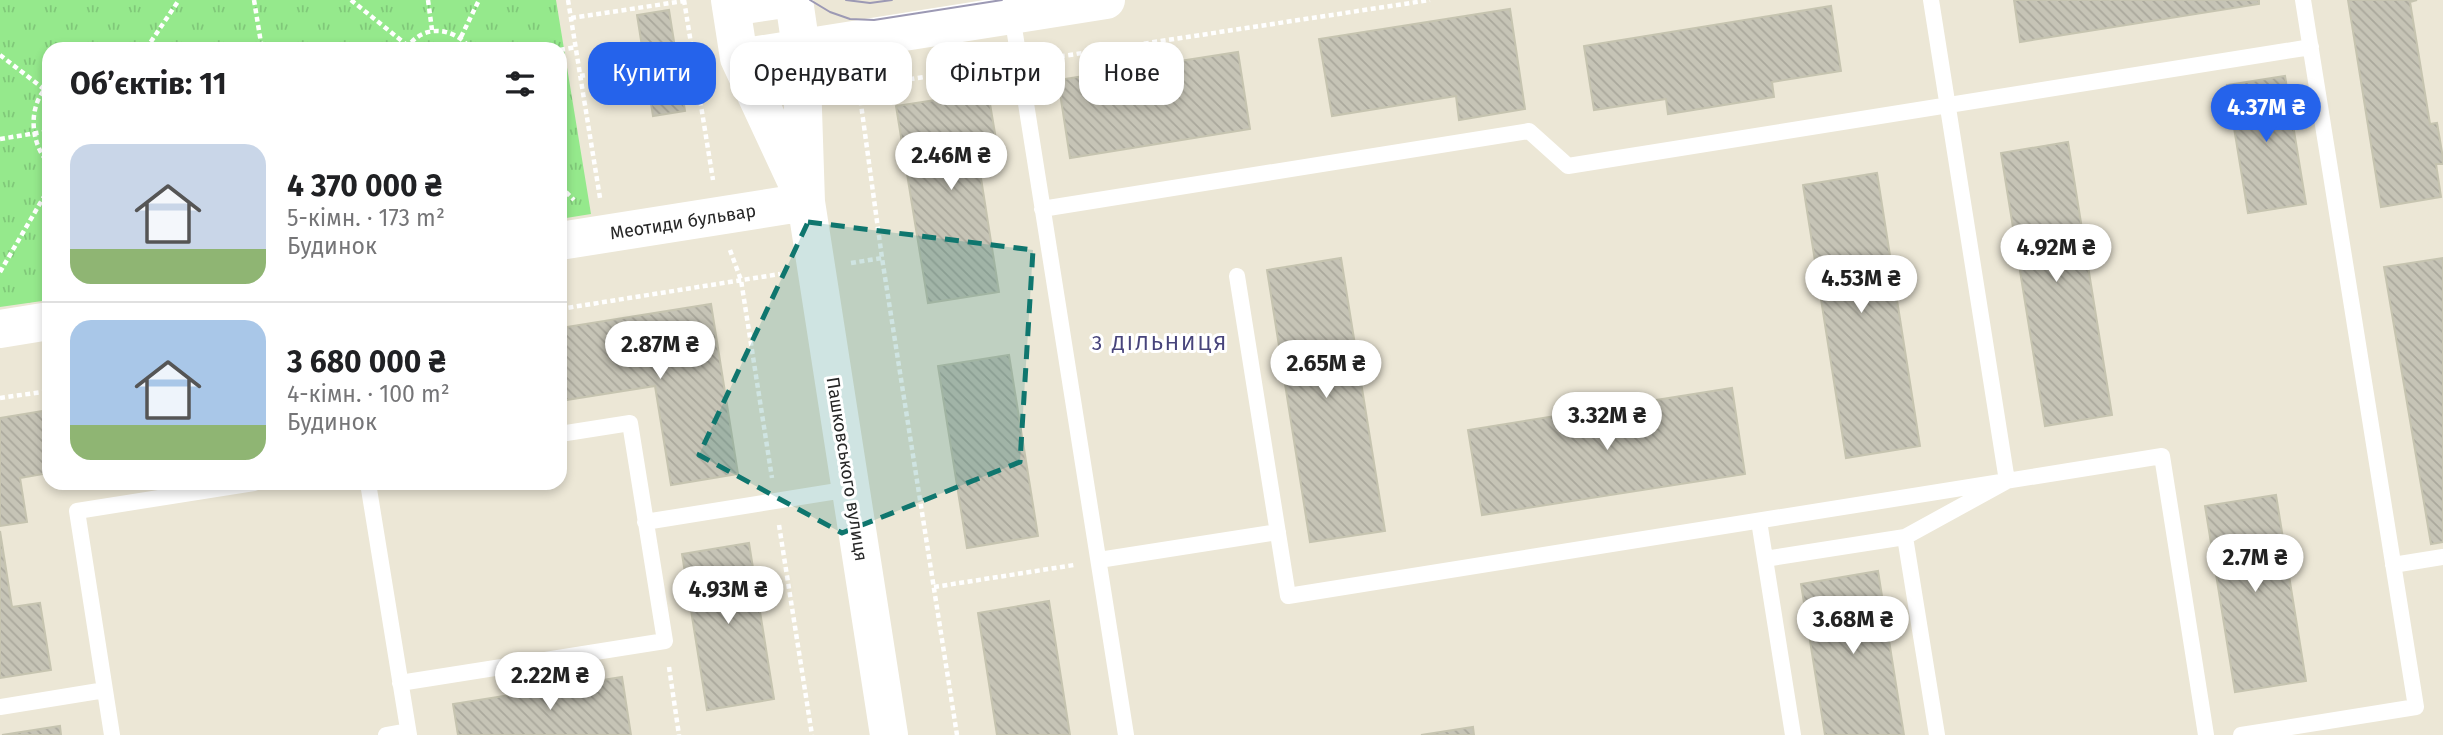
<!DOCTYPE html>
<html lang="uk">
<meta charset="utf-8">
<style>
:root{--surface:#fff;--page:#f6f6f6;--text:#202124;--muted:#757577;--line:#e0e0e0;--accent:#2563eb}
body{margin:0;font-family:"Fira Sans",sans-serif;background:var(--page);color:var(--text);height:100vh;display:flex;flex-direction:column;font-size:26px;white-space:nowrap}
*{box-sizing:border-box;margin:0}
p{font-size:23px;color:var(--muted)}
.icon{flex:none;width:38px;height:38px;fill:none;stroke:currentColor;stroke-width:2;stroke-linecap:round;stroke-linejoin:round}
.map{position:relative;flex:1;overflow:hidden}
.panel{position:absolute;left:42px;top:42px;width:525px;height:448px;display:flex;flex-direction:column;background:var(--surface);border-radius:21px;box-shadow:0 4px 10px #0003}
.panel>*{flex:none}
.guide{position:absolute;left:588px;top:42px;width:665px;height:63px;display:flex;gap:14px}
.price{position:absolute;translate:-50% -60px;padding:0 16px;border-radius:24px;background:#fff;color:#222;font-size:23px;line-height:46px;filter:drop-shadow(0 2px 4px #0008)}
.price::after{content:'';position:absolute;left:50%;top:42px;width:21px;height:16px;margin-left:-10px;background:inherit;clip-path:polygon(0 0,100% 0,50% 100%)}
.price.active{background:var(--accent);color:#fff}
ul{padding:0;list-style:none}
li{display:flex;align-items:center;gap:21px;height:175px;padding:0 28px}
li+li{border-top:2px solid var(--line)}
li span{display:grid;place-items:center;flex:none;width:196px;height:140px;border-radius:21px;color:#555}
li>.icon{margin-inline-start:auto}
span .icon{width:84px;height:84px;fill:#fffc;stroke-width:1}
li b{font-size:30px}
h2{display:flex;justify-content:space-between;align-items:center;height:84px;padding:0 28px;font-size:30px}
.pill{padding:0 24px;border-radius:21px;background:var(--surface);box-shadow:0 4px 10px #0003;font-size:24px;line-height:63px}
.pill.active{background:var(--accent);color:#fff}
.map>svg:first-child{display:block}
.park{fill:url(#park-tufts)}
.building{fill:url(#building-back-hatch);stroke:#c6c4b0;stroke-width:2}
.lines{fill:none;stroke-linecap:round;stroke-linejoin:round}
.path{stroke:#fff;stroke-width:4.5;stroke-dasharray:5 3.5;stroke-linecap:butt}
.lane{stroke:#fff;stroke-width:16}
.secondary{stroke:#fff;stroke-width:38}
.tram{stroke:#9c99b4;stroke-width:2}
.marked{fill:#0f766e;fill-opacity:0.2;stroke:#0f766e;stroke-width:5;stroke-dasharray:14 9;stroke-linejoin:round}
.labels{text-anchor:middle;stroke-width:6;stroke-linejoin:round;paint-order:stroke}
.street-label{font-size:18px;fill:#272727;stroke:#fff}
.quarter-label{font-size:21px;letter-spacing:2px;fill:#47447b;stroke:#fff}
</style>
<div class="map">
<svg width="2443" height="735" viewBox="0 0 2443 735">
<defs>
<pattern id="park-tufts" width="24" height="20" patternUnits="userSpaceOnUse" patternTransform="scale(1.75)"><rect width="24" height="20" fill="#95e98c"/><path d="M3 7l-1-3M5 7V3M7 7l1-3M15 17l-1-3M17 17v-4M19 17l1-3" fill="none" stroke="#80c879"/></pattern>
<pattern id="building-back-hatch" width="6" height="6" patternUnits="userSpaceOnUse" patternTransform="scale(1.75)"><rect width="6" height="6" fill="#c6c4b6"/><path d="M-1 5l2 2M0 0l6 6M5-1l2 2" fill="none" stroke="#aaa89c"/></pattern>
</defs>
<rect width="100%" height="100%" fill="#ece7d6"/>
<path class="park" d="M0,0H556L591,214L560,219V49H49V300L0,307Z"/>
<path class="building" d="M2014,0H2259V4L2020,42Z
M2348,0H2417L2410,2L2430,124L2437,123L2443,158V164H2436L2441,197L2381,207Z
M1831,6L1841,71L1772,82L1774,97L1668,114L1666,99L1594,110L1584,46Z
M1510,9L1525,109L1459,120L1456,96L1332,116L1319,39Z
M669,10L676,54L644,59L637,15Z
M1238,52L1250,129L1070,158L1058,80Z
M678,67L685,111L653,116L646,72Z
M2285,76L2306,204L2248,213L2227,85Z
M988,92L1001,169L980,172L999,292L928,303L896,106Z
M2068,142L2112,415L2045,426L2001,153Z
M1877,173L1920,446L1846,458L1803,185Z
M1341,258L1385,531L1310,542L1267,270Z
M2443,258V542L2431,544L2384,267Z
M711,304L738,474L671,485L655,386L560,401V328Z
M1009,355L1038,536L967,548L938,366Z
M1732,388L1745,474L1482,515L1468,430Z
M49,410V473L20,478L27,522L0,526V418Z
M2276,495L2306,681L2235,692L2205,506Z
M0,531L12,607L40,603L51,670L0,678Z
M749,543L774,699L707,710L682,554Z
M1878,571L1904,735H1825L1801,584Z
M1049,601L1070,735H997L978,613Z
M622,677L631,735H458L453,704Z
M60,726L61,735H2Z
M1473,727L1474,735H1421Z"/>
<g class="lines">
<path class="path" d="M254,0L262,49
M351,0L408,46
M428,0L432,30
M568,0L600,198
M684,0L713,180
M571,18L684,1
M461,37L479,0
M146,49L179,0
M406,49C423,23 454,27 471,49
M560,50L576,47
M0,55L44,89
M1043,59L1430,0
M857,75L882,258L957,735
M580,76L694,58
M49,85C27,105 30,143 49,164
M859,87L996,66
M0,139L49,131
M560,186L574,200
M730,250L741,280L772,478
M851,263L882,258
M0,272L49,188
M560,309L780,274
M0,398L49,391
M779,525L812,735
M934,587L1074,565
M669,667L679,735"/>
<path class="lane" d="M1012,15L1126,735
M1042,209L1529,131L1568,166L2311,47
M1237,276L1288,596L2162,456L2206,735
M368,483L409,735
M1759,521L1793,735
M645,522L850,489
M1905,537L1937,735
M1765,559L1905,537L2007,481L1931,0
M1099,560L1278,532
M2393,565L2443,557
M400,683L665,641L630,423L560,434
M0,707L105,690
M112,735L77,511L254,483
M386,735L408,731
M2241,735L2416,707L2303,0"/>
<path class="secondary" d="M730,0L739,58L799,187
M794,0L801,48L806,202L889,735
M731,7L778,0
M739,58L1106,0
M560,241L806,202
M0,329L49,321"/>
<path class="tram" d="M810,0L830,12L850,19L874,20L1002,0
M846,0L870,3L892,0"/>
</g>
<path class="marked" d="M808,222L1033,250L1020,462L842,533L699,455Z"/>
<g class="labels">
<g class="street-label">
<text transform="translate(683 222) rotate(-9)" y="6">Меотиди бульвар</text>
<text transform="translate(847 469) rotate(81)" y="6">Пашковського вулиця</text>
</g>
<g class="quarter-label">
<text x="1160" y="350">3 ДІЛЬНИЦЯ</text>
</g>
</g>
</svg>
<b class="price active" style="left:2266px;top:144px">4.37M ₴</b>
<b class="price" style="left:951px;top:192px">2.46M ₴</b>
<b class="price" style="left:2056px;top:284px">4.92M ₴</b>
<b class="price" style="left:1861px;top:315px">4.53M ₴</b>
<b class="price" style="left:660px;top:381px">2.87M ₴</b>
<b class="price" style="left:1326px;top:400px">2.65M ₴</b>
<b class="price" style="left:1607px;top:452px">3.32M ₴</b>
<b class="price" style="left:2255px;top:594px">2.7M ₴</b>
<b class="price" style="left:728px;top:626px">4.93M ₴</b>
<b class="price" style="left:1853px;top:656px">3.68M ₴</b>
<b class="price" style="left:550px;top:712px">2.22M ₴</b>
<div class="guide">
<a class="pill active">Купити</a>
<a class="pill">Орендувати</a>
<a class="pill">Фільтри</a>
<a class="pill">Нове</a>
</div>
<section class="panel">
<h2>Об’єктів: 11<svg class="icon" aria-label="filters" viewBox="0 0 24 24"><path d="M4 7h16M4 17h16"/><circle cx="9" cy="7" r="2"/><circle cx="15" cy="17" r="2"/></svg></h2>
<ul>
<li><span style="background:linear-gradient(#c9d6e8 75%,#8fb573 0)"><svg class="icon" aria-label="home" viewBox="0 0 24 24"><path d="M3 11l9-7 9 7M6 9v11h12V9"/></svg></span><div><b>4 370 000 ₴</b><p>5-кімн. · 173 m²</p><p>Будинок</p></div></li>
<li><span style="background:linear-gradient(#a9c7e8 75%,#8fb573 0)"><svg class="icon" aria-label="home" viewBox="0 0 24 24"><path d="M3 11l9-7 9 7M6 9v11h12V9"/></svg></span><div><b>3 680 000 ₴</b><p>4-кімн. · 100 m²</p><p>Будинок</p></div></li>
</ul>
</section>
</div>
